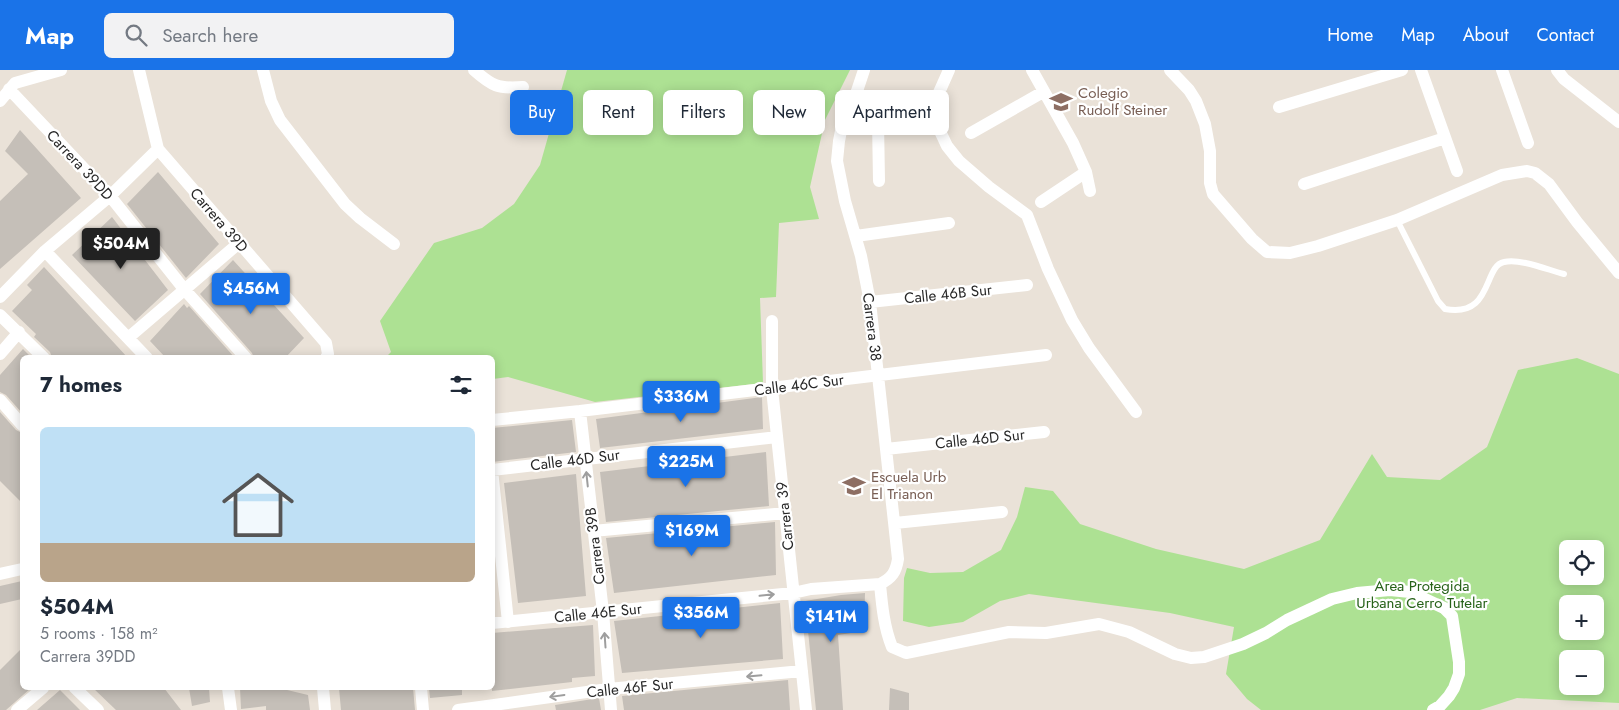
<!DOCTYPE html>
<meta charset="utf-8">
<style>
:root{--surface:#fff;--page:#f2f2f3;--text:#1f2937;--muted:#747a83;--line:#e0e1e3;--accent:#1a73e8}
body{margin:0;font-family:Jost,sans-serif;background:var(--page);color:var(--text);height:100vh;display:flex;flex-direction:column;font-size:19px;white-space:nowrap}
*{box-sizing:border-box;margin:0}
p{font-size:16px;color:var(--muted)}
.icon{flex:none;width:28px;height:28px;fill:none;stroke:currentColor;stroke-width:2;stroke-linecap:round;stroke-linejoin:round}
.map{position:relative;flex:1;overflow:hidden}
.sheet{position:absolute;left:20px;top:285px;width:475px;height:335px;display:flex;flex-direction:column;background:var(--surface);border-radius:8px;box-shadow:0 2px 12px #0003}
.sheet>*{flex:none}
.banner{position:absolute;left:510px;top:20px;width:475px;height:45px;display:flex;gap:10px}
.tools{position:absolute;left:1559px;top:470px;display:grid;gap:10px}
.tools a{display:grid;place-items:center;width:45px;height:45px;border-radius:8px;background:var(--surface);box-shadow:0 2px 12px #0003;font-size:25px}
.price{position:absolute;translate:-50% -42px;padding:0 11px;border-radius:5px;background:var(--accent);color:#fff;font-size:16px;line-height:32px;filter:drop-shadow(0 1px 2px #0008)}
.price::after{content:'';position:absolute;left:50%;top:30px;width:15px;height:11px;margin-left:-8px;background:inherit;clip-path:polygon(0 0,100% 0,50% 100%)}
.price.on{background:#222;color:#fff}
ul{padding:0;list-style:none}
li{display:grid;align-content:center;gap:10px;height:265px;padding:0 20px}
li+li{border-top:1px solid var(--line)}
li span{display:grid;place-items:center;height:155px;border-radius:8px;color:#555}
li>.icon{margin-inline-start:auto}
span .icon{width:90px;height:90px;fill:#fffc;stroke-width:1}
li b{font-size:21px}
h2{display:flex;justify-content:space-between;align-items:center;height:60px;padding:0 20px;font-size:21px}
.tag{padding:0 18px;border-radius:8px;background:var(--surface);box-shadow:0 2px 12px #0003;font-size:18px;line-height:45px}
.tag.on{background:var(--accent);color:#fff}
header{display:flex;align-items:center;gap:30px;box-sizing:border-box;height:70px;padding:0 25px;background:var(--accent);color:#fff}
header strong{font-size:24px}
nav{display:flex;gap:28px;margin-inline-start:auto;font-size:18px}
.search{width:350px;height:45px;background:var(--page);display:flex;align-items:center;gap:12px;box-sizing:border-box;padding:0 18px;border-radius:8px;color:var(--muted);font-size:19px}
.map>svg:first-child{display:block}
.green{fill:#ade193;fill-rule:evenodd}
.building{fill:#c5bfb8}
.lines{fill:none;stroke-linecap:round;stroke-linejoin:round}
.lane{stroke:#fff;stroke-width:6}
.street{stroke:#fff;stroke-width:12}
.oneway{stroke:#9e9e9e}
.labels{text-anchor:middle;stroke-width:4.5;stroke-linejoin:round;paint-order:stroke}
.education-label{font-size:15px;fill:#785e54;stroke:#fff;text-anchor:start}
.street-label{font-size:15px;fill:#272727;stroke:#fff}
.park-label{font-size:15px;fill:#276219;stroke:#fff}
</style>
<header>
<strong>Map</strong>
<div class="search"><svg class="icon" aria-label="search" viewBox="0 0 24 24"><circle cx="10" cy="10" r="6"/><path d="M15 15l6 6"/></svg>Search here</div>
<nav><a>Home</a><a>Map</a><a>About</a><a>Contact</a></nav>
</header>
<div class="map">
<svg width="1619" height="640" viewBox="0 0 1619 640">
<rect width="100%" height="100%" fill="#eae2d8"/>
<path class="green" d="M567,0H850L825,50L810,117L819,149L779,153L776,227L760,228L763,313L595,332L508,307L493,309L492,288L386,287L391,282L380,251L434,173L482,158L514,134L540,95Z
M1577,288L1619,304V633L1517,628L1480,640H1261L1247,629L1226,604L1234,557L1170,543L1029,524L1000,531L963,552L929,557L903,551L904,508L907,498L930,503L963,502L1001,480L1017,447L1025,417L1053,421L1080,454L1156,479L1244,499L1320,470L1372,384L1387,407L1440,410L1487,377L1518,300ZM1568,479H1595V506H1568ZM1568,534H1595V561H1568ZM1568,589H1595V616H1568Z"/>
<path class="building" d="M20,60L81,128L0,199V131L28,104L5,81Z
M158,102L219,174L186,208L127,134Z
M112,147L168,220L135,251L72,185Z
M233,190L304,268L285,288H254L252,283L200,224Z
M44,197L128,288H52L50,282L34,267L36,264L12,241L32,220L27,215Z
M184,234L187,238L189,236L235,288H166L150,271Z
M23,279L32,288H22V343L6,325L0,322V305Z
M762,327L763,359L600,378L596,349Z
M0,342L16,360L22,363V433L0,411Z
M572,350L576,382L492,392V358Z
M766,382L769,436L606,452L600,402Z
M576,404L586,526L518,533L504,413Z
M775,452L776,505L614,523L606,468Z
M22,511V529L0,534V516Z
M865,523L864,561L838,565L843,640H816L805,531L841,525Z
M780,533L783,589L622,603L614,551Z
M593,555L595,606L572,608V612L492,621V563Z
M22,578V618H31L6,640H0V600Z
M788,610L790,640H624L622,626Z
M93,618H164L181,640H116Z
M189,618H209L210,632L192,636Z
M240,618H283V619L308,625L310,640H266V636L241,639Z
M339,618H413L415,640H341Z
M429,618H462V625L430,628Z
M890,618L909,623V640H889Z
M60,620L80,640H37Z
M599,628L601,640H556L555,635Z"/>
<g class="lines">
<path class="lane" d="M1397,150L1438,231L1445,239C1493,248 1483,196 1504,192C1520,188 1548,200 1564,204"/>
<path class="street" d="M139,0L158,79L326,273L328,284L326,288
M263,0L271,31L280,50L345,134L360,148L394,174
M474,0C492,16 498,19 523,17
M949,0L937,27L936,42L939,59L947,76L959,91L989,117L1027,145L1048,199L1072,250L1089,278L1136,342
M1032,0L1073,73L1086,102L1090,121
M1170,0L1189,20L1196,31L1205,54L1210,81V113L1213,124L1252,169L1267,182L1290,183L1318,176L1397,150L1502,105L1527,101L1535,103L1549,114L1577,152L1619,203
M1421,0L1457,101
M1502,0L1528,73
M1557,0L1564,9L1619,52
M9,19L110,126L184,219L246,288
M855,27L878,51L879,111
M0,31L15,13L61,0
M1279,37L1402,0
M971,63L1043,22
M1304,114L1445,68
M1041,132L1086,102
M856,166L949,153
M45,181L147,288
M0,227L45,181L110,126L158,79
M870,232L1027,215
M0,245L44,288
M772,251V319L806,640
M128,268L239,173
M0,284L19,262
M0,330L22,355
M580,341L603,542L611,640
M492,350L580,341L1046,285
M886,379L1044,362
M895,453L1002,442
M593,461L785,443
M0,504L22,499
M880,514C882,536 884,557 892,577L906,583L1009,562L1046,563L1099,554L1129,562L1175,584L1191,588L1204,587L1243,574L1266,563L1287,550L1332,529L1357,523L1390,520L1410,522L1444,538L1452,546L1459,592V604L1454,618L1449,626L1440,636L1433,640
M508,552L492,400L777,367
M492,553L793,523L811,519L880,514C892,508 896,502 898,489L870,232L861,186L845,131L837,91L839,71L843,51L855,27L864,0
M75,618L98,640
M228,618L231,640
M323,618L325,640
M421,618L423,640
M17,640L43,618
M458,640L608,619L802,601"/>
</g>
<defs><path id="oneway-shaft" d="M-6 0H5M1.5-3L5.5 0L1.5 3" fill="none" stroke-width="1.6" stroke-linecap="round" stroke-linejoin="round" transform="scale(1.25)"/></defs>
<g class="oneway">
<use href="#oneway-shaft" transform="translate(587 409) rotate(-96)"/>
<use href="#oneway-shaft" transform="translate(767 525) rotate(-6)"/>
<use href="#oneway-shaft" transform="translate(605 570) rotate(-94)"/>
<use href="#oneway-shaft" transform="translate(754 606) rotate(175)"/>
<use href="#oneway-shaft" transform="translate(557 626) rotate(172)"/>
</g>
<defs>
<symbol id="school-bare" viewBox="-9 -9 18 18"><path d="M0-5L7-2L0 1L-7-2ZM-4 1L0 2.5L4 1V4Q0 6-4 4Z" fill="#8d6e63" stroke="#fff" stroke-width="2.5" paint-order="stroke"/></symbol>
</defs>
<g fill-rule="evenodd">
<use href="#school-bare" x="1045" y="16" width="32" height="32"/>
<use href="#school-bare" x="838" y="400" width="32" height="32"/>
</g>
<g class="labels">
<g class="education-label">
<text x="1078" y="28">Colegio<tspan x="1078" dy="17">Rudolf Steiner</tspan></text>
<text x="871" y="412">Escuela Urb<tspan x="871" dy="17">El Trianon</tspan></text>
</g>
<g class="street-label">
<text transform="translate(80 95) rotate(47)" y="5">Carrera 39DD</text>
<text transform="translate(219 150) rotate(49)" y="5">Carrera 39D</text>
<text transform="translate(948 224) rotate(-6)" y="5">Calle 46B Sur</text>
<text transform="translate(872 257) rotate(83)" y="5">Carrera 38</text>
<text transform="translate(799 315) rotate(-7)" y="5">Calle 46C Sur</text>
<text transform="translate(980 369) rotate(-6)" y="5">Calle 46D Sur</text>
<text transform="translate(575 390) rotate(-7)" y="5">Calle 46D Sur</text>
<text transform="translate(785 446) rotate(-96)" y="5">Carrera 39</text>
<text transform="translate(595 476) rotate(-97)" y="5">Carrera 39B</text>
<text transform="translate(598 543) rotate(-6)" y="5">Calle 46E Sur</text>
<text transform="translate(630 618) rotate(-6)" y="5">Calle 46F Sur</text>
</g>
<g class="park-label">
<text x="1422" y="521">Area Protegida<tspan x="1422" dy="17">Urbana Cerro Tutelar</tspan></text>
</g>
</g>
</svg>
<div class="tools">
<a><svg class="icon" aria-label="locate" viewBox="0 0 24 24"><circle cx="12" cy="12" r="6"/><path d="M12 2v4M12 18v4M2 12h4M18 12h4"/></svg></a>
<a>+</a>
<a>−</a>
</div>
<b class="price on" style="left:121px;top:200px">$504M</b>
<b class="price" style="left:251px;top:245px">$456M</b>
<b class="price" style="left:681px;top:353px">$336M</b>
<b class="price" style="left:686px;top:418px">$225M</b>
<b class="price" style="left:692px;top:487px">$169M</b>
<b class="price" style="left:701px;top:569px">$356M</b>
<b class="price" style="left:831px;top:573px">$141M</b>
<div class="banner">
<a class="tag on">Buy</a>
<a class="tag">Rent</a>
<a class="tag">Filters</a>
<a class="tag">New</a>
<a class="tag">Apartment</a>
</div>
<section class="sheet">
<h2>7 homes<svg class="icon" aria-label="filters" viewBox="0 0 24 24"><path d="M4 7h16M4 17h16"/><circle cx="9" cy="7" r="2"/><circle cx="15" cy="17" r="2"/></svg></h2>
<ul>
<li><span style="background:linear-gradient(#bfe0f5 75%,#b9a48a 0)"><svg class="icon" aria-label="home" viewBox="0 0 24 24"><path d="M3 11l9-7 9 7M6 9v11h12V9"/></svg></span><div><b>$504M</b><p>5 rooms · 158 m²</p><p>Carrera 39DD</p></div></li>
</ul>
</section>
</div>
